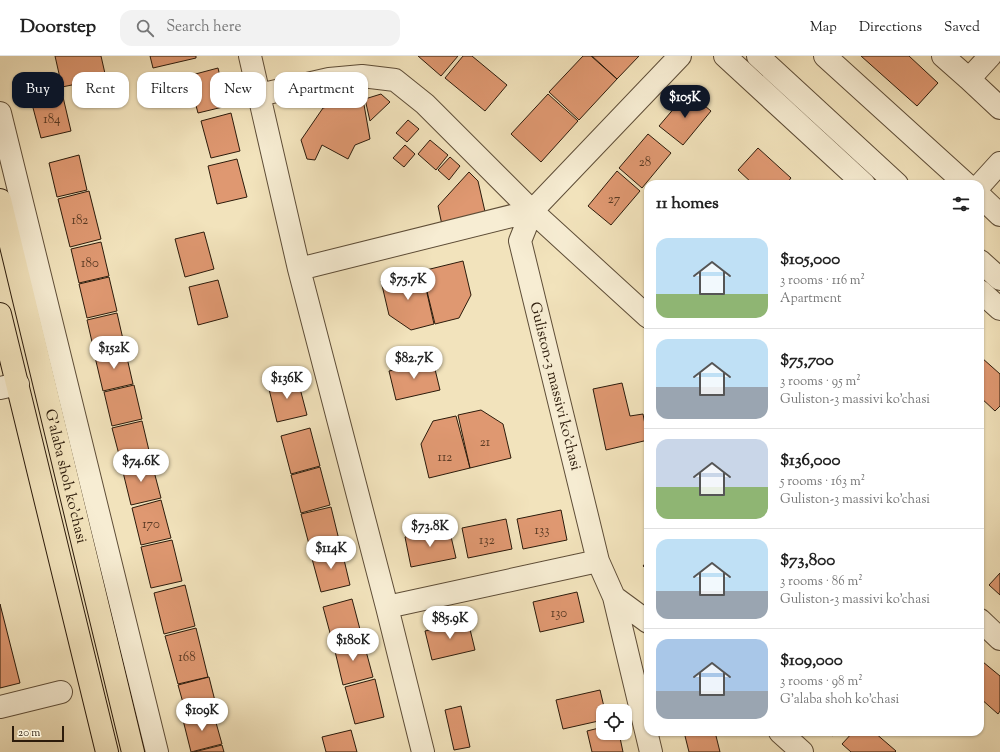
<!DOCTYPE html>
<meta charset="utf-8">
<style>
:root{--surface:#fff;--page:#f2f2f2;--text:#222;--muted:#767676;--line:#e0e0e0;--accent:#111827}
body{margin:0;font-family:"Sorts Mill Goudy",serif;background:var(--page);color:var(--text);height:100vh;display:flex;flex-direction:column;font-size:15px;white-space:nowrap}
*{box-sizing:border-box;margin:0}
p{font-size:13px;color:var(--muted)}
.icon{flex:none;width:22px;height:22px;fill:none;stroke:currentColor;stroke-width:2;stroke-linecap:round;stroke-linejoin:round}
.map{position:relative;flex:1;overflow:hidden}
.sheet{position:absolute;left:644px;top:124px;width:340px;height:556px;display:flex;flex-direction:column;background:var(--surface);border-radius:12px;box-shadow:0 1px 3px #0004}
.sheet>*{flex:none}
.banner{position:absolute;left:12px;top:16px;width:380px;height:36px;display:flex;gap:8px}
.controls{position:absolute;left:596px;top:648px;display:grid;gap:8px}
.controls a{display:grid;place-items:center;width:36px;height:36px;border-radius:8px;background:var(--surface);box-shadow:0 1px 3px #0004;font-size:20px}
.scale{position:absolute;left:12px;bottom:10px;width:52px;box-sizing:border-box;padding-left:4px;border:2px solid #2c1b0b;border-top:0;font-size:11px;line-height:14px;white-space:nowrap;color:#2c1b0b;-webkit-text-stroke:3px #f7edd3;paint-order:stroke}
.price{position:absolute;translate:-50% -34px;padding:0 9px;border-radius:14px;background:#fff;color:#222;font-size:13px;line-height:26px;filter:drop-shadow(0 1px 2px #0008)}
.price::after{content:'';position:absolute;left:50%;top:24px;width:12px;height:9px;margin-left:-6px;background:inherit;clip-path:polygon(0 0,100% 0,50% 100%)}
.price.on{background:var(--accent);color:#fff}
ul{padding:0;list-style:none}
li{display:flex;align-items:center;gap:12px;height:100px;padding:0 12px}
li+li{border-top:1px solid var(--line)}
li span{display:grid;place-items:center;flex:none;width:112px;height:80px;border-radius:12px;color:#555}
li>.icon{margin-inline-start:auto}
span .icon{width:48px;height:48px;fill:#fffc;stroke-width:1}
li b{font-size:17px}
h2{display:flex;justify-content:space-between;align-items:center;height:48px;padding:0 12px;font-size:17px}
.chip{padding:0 14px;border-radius:12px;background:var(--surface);box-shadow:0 1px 3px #0004;font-size:14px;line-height:36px}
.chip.on{background:var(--accent);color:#fff}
header{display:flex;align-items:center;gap:24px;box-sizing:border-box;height:56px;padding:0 20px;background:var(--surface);border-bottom:1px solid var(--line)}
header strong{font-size:19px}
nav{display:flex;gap:22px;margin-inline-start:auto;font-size:14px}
.search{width:280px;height:36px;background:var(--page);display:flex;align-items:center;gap:10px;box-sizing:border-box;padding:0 14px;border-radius:12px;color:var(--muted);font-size:15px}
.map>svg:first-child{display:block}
.building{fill:#df9871;stroke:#2c1b0b}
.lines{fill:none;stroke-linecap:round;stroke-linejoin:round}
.minor-casing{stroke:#5e4d37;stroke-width:24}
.major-casing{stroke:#2c1b0b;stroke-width:24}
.minor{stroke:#f7edd3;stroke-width:22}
.major{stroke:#f2e3bc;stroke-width:22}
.labels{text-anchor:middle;stroke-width:3;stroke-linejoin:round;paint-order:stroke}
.number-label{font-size:13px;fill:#593a24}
.street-label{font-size:15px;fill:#2c1b0b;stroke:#f7edd3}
</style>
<header>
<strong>Doorstep</strong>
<div class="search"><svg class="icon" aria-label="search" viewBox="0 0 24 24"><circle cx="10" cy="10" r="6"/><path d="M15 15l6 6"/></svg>Search here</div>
<nav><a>Map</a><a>Directions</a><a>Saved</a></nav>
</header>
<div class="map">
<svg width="1000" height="696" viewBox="0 0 1000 696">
<rect width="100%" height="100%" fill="#f2e3bc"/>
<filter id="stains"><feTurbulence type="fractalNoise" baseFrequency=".005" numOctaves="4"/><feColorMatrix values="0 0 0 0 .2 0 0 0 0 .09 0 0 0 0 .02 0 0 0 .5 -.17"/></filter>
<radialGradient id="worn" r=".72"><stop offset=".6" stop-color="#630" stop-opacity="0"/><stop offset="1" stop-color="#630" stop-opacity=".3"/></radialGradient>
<path class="building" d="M55,0H101L106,22L62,31Z
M150,0H196V2L153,12Z
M418,0H458L441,20Z
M463,0H472L507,29L485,55L445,22Z
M583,0H591L617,23L579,64L549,36Z
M592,0H639L617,23Z
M861,0H909L938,27L917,50Z
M218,12L227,50L198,57L188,20Z
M688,36L711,55L683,89L659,70Z
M381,38L390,46L370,65L365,43Z
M548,38L578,65L541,106L511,78Z
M63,41L71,75L41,82L32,48Z
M363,43L370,83L355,89L348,103L322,89L315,104L307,103L301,84L323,52Z
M231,57L240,95L211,102L201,65Z
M408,64L419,73L407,86L396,77Z
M648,78L671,97L642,132L619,112Z
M430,84L448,99L436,114L418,98Z
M405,89L415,98L404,111L393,102Z
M758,92L791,122L786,128H753L738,114Z
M79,99L87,134L57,141L49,107Z
M450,101L460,110L449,124L438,114Z
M237,103L247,141L217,148L208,110Z
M617,115L640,135L611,169L588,150Z
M469,116L478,125L486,160L442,169L438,150Z
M89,135L101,183L70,191L58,143Z
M204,176L214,213L185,221L175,183Z
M101,186L109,220L79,227L71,193Z
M463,205L471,239L459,262L435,268L422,215Z
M422,215L434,268L411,274L389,259L381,225Z
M109,221L117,255L87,262L79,228Z
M218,224L228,261L198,269L189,231Z
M117,257L125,292L95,299L87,264Z
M125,293L133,328L103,335L95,301Z
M982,302L1000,318V350L995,355L980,341V305Z
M433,305L440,334L396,344L389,315Z
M297,321L307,359L277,366L268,329Z
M622,327L630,360L643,358L648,384L606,394L593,333Z
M134,329L142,363L112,370L104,336Z
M481,354L503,368L511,402L470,412L458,359Z
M456,360L470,412L429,422L421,388L433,365Z
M142,365L151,403L122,410L112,372Z
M310,372L320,410L291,418L281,380Z
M151,404L161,442L131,449L122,412Z
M320,411L330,449L301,457L291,419Z
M161,444L171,482L141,489L132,452Z
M331,451L340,488L311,496L301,458Z
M561,454L567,484L523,493L517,463Z
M506,463L512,493L468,502L462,472Z
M449,472L456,502L411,511L405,481Z
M172,484L182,525L151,532L141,491Z
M341,491L350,529L321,536L311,499Z
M648,504V514L643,510Z
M1000,517V539L989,529Z
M185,529L195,570L164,578L154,537Z
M577,536L584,566L540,576L533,546Z
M352,543L362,581L333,588L323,551Z
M0,548L20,627L0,632Z
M468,565L475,594L432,604L425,575Z
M196,572L208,621L178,628L165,580Z
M363,584L373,621L343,629L334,591Z
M983,606L1000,620V655L998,658L980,642V609Z
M209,621L217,653L187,661L178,629Z
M375,623L384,661L355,668L345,631Z
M600,634L605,655H603V664L563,673L556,644Z
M461,650L470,691L454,694L445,654Z
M213,656L222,688L191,696L183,664Z
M603,671V677H619L623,696H592L587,675Z
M351,674L357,696H326L322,681Z
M684,676H715L720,696H689Z
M828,676H836L833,680Z
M853,676H874L896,695L895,696H851L842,688Z
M222,689L224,696H194Z"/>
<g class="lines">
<defs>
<path id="minor" d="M250,0L299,213L387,551L423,696
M725,0L864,128
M758,0L897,128
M825,0L966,128
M943,0L969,23L1000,52
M969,23L990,0
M259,39L329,23L362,20L395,24L425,48L532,155L648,261
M0,57L157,696
M980,129L1000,107
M980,140L1000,159
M980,205L1000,223
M299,213L532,155
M980,235L1000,253
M0,332L18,328
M614,541L648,566
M387,551L598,505
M980,564L1000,583
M0,651L61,636
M780,676L802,696
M651,696L614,541L598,505L520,185L532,155L680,0"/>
<g id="major">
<path id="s1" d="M0,144L133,696"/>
<path d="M0,258L107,696"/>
</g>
</defs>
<use href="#minor" class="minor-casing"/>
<use href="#major" class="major-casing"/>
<use href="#minor" class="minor"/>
<use href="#major" class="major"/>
</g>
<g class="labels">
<g class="number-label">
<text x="52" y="67">184</text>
<text x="645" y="110">28</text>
<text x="614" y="147">27</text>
<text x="80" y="168">182</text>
<text x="90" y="211">180</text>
<text x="485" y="390">21</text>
<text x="445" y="405">112</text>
<text x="151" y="472">170</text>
<text x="542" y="478">133</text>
<text x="487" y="488">132</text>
<text x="559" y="561">130</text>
<text x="187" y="605">168</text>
</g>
<g class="street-label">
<text transform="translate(556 330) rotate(76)" y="5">Guliston-3 massivi ko'chasi</text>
<text dy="5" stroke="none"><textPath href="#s1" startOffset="284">G'alaba shoh ko'chasi</textPath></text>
</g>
</g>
<rect width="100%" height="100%" filter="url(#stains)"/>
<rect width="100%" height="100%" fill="url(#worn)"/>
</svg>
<div class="controls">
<a><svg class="icon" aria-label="locate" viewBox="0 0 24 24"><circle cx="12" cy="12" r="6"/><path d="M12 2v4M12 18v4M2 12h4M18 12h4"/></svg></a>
</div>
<div class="scale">20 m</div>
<b class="price on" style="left:685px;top:63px">$105K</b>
<b class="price" style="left:408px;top:245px">$75.7K</b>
<b class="price" style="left:114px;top:314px">$152K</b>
<b class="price" style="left:414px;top:324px">$82.7K</b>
<b class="price" style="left:287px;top:344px">$136K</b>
<b class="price" style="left:141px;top:427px">$74.6K</b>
<b class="price" style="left:430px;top:492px">$73.8K</b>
<b class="price" style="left:331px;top:514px">$114K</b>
<b class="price" style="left:450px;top:584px">$85.9K</b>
<b class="price" style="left:353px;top:606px">$180K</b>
<b class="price" style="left:202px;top:676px">$109K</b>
<div class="banner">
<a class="chip on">Buy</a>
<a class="chip">Rent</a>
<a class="chip">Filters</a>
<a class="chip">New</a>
<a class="chip">Apartment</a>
</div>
<section class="sheet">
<h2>11 homes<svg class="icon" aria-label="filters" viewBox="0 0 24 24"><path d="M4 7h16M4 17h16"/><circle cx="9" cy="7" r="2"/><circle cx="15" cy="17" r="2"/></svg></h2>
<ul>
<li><span style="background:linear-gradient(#bfe0f5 70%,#8fb573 0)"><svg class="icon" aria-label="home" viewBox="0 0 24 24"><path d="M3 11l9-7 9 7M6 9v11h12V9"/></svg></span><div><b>$105,000</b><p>3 rooms · 116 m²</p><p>Apartment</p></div></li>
<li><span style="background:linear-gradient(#bfe0f5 60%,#9aa5b1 0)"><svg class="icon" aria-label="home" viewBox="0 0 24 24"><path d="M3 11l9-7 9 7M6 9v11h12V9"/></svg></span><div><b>$75,700</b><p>3 rooms · 95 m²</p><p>Guliston-3 massivi ko'chasi</p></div></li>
<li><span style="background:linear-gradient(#c9d6e8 60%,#8fb573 0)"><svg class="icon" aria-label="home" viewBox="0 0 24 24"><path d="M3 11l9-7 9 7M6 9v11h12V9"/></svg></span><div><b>$136,000</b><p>5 rooms · 163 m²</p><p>Guliston-3 massivi ko'chasi</p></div></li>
<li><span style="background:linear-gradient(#bfe0f5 65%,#9aa5b1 0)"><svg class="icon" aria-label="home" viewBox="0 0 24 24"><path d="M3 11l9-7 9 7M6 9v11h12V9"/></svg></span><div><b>$73,800</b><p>3 rooms · 86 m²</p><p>Guliston-3 massivi ko'chasi</p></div></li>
<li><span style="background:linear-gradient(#a9c7e8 65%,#9aa5b1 0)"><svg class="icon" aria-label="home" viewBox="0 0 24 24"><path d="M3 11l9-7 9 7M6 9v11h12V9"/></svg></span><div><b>$109,000</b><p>3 rooms · 98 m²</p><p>G'alaba shoh ko'chasi</p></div></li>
</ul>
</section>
</div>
